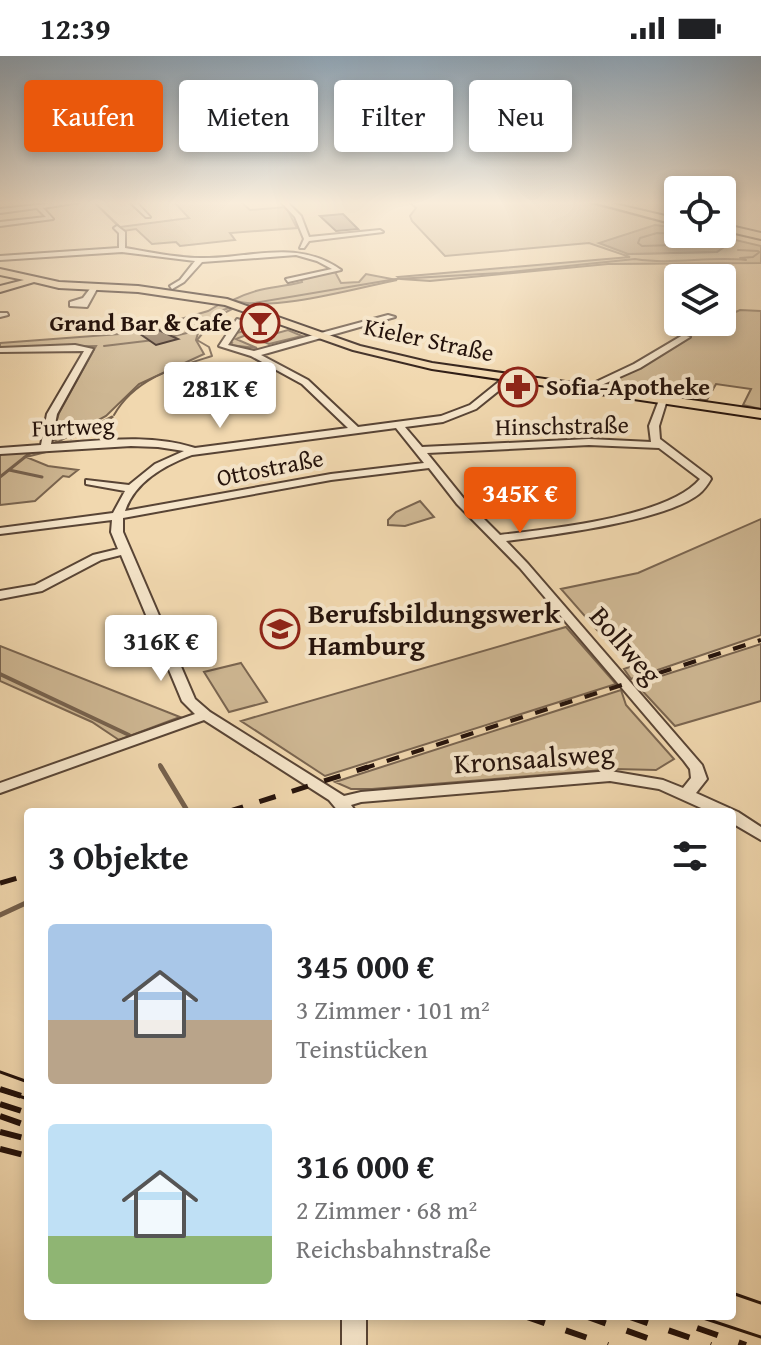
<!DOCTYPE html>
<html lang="de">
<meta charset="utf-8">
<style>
:root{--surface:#fff;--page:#f2f2f2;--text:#202124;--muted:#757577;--accent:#ea580c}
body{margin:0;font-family:"Gentium Book Plus",serif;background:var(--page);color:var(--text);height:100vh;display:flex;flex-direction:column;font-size:30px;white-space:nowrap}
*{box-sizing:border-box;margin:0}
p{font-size:26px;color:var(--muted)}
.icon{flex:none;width:44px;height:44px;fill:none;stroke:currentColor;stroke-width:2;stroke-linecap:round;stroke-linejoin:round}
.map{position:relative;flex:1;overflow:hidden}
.panel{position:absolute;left:24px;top:752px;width:712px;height:512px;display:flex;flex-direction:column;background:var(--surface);border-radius:8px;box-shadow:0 4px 12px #0003}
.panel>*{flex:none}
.top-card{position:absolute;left:24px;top:24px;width:714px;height:72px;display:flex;gap:16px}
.buttons{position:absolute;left:664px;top:120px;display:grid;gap:16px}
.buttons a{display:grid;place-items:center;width:72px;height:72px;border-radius:8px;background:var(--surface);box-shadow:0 4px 12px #0003;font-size:40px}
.price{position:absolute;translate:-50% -68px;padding:0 18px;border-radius:8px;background:#fff;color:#222;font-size:26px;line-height:52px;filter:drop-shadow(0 2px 4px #0008)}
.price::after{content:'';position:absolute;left:50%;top:48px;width:24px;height:18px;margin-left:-12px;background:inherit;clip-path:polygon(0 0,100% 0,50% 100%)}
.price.active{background:var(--accent);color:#fff}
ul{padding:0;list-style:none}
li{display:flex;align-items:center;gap:24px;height:200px;padding:0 24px}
li span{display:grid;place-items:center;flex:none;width:224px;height:160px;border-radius:8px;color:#555}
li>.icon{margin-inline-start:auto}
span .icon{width:96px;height:96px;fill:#fffc;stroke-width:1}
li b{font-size:34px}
h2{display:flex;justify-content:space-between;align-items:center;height:96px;padding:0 24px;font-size:34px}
.tag{padding:0 28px;border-radius:8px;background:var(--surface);box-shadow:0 4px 12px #0003;font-size:28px;line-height:72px}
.tag.active{background:var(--accent);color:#fff}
.status{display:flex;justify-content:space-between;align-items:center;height:56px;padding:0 40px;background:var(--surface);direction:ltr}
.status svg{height:22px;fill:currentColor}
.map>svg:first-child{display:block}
.green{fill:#ceb793;stroke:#7a6550;stroke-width:2}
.water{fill:#ac9578;stroke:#76614d;stroke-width:2}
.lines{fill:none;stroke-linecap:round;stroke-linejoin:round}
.shore{stroke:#685442;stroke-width:2}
.stream-far3{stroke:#76614d;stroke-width:2}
.stream-far2{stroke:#76614d;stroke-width:3}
.stream-far1{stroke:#76614d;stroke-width:4}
.stream{stroke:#76614d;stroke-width:5}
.building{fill:#8f7961;stroke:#25130c;stroke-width:2}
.minor-casing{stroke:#584435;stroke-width:4}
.major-casing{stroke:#25130c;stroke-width:4}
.highway-casing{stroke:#25130c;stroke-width:4}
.minor{fill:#f6e6cb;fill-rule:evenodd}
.major{fill:#f1d8af;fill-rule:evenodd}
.highway{fill:#f1d8af;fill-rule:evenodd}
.tram{stroke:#25130c;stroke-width:3}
.rail-far2{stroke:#25130c;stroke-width:4;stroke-dasharray:13 13;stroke-linecap:butt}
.rail-far1{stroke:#25130c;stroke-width:5;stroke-dasharray:17 17;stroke-linecap:butt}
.rail{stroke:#25130c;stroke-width:6;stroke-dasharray:22 22;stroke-linecap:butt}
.labels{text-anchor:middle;stroke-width:8;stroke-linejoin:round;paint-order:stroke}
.far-poi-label{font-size:24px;font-weight:bold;fill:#25130c;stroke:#f6e6cb;text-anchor:end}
.far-street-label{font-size:24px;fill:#25130c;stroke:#f6e6cb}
.poi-label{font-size:28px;font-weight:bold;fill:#25130c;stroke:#f6e6cb;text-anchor:start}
.street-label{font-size:28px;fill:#25130c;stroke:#f6e6cb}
</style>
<div class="status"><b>12:39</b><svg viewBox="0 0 49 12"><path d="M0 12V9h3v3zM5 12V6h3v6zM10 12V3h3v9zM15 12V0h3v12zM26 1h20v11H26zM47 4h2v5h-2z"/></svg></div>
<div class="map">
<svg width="761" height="1289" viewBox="0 0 761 1289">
<rect width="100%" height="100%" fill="#f1d8af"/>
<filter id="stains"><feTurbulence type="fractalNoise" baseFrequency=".0025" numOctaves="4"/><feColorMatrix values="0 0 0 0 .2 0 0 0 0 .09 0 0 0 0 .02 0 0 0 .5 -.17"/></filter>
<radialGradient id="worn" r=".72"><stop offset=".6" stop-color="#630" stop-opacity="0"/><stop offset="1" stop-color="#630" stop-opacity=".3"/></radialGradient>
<path class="green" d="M94,146L120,171L189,162L174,146H241L250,154L286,151L297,172L230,177L235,184L180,190L176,186L152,188L136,173L123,175Z
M409,146H585L678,170L665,169L628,198L717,196L728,185L702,178H710L761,190V207L608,208L430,225L401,223L398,221L630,201L589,187L445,200L412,165L410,160L416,152Z
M335,216L341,227L359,226L366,218L397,224C357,232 271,257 233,244C261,230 274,233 302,226L301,222Z
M220,248L232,251C215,256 200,266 196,284L204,298L139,328L106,360L58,386L51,383L59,357L96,290L0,292V287L133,277L208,255Z
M740,254L761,255V353L743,349L751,333L716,328L707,344L599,328L643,308L690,281L684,279L713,266H722V262Z
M260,272L274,278L288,274L302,280L269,288L246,279L236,283L257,292L230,289L232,287L229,285L236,277Z
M58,393L26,401L48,410L78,414L69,421L63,420L35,445L0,449V398Z
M420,445L434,461L405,470L388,469V464L396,456Z
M761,463V579L631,623L624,613L635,609L618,590L612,591L561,533L638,517Z
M566,571L616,628L325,720L241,665Z
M761,588V645L675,670L636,628Z
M0,590L180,661L119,684L92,666L0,625Z
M241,607L267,646L229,656L204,616Z
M621,634L626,649L674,703L656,714L615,713L372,733H351L335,726Z"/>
<path class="water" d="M655,169L678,172V178H702L730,187L717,196L628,198L599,187Z"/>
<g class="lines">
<path class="shore" d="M681,178L657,177L640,182L638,187L642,190L705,188L709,186L708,178"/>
<path class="stream-far3" d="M738,194L758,195
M248,248L396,223L500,217L635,203C672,209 709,200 746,204L740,202L753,201L761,195
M170,281L191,276
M104,290L154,284
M114,359C135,322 174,312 212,300L209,291L197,284L216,261L234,252"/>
<path class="stream-far2" d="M71,382L112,361
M9,414L42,421
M0,421L30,397"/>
<path class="stream-far1" d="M0,618L129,679
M160,709L162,713"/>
<path class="stream" d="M161,711L188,756
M0,859L28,846"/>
</g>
<path class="building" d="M343,158L358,173L336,175L320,160Z
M146,268L178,283L156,289L130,271Z"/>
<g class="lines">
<defs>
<path id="minor" d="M65,146H80L43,152L53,163L0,170V166L46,161L37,152L0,157V153Z
M130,146H136L150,161H146Z
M281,146H287L301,160L309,181L380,174L383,176L309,185L304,192H300L304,183L295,161Z
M117,170L125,176V192C150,196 176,202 200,202C251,203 296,182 341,214L288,226L286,223L332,213L317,205L296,199L202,206L184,226L172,233L170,230L180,224L195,205L122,196L0,204V200L119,192V177L114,172Z
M92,230L98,231L87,251L70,250V246L83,242Z
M0,257H7L8,259L0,261Z
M388,259L395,261L261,299L308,324L358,371L441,360L470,349L506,320H512V324L476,353L443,366L405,371L422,391L589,383L651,386L649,370L659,344L666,342L667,344L659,370L660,383L710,421L711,423C708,428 704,434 699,438C665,465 552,479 506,485L528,508L702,709L707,723L696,737L738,756L761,771V784L732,767V756H710L659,733L610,725L361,746L351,749L356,756H339L329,744L204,664L0,737V727L195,658L182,645L121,499L101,504L42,535L0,543V535L35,529L93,499L118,493L111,476L112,464L0,478V472L113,457L125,435L86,428V424L129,429L155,408L184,395L158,391L131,390L0,398V392L41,389L47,358L84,295L0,296V292L75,289L93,293L57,358L51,388C97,385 150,377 195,392L348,372L302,328L271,311L224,317V313L264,307L251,300L219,290L237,263L244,265L228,289L254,295ZM396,372L424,407L331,418L125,455C135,426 163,410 192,399ZM589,389L659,392L700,423C669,461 549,473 500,479L465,444L427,397ZM429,412L457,448L520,512L684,705L690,713L691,722L683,732L663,724L610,715L361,736L344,740L210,656L195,643L123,476V462L331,424Z
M683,279L690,281L640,312L588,335L581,333L634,308Z
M342,1260H366V1289H342Z"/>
<path id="major" d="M0,213L59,226L138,230L227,243L360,290L432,307L761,354V362L432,313L353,294L225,249L138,236L59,232L34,226L0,236V230L24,224L0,219Z"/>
<path id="highway" d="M593,146H606L678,163V169Z
M722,168L761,177V183L722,174Z"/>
</defs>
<use href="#minor" class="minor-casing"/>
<use href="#major" class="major-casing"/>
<use href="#highway" class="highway-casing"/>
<use href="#minor" class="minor"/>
<use href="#major" class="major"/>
<use href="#highway" class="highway"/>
<path class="tram" d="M0,1016L28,1026
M0,1034L28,1043
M732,1237L761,1247
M697,1260L761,1281"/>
<path class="rail-far2" d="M362,713L761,584"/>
<path class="rail-far1" d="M227,756L368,711
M0,827L28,819"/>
<path class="rail" d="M0,1033L28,1042
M0,1048L28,1057
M0,1060L28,1070
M0,1076L28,1083
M0,1093L28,1100
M524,1260L608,1289
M585,1260L667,1289
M627,1260L711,1289
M697,1272L746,1289"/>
</g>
<linearGradient id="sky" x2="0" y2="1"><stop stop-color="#90a8bb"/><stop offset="0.45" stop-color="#f9eddb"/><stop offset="1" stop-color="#f9eddb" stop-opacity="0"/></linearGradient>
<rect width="761" height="326" fill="url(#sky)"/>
<defs>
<symbol id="bar-ring" viewBox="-11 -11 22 22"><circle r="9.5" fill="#f6e6cb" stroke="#8f2418" stroke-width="1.5"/><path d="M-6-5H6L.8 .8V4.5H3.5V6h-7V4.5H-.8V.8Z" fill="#8f2418"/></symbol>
<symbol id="pharmacy-ring" viewBox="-11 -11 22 22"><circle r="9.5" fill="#f6e6cb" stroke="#8f2418" stroke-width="1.5"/><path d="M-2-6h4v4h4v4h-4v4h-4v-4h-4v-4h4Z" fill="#8f2418"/></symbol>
<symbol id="school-ring" viewBox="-11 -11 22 22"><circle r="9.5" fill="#f6e6cb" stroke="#8f2418" stroke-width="1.5"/><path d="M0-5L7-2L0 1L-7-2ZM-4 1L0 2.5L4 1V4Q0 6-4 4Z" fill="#8f2418"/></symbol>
</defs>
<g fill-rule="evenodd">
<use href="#bar-ring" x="238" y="245" width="44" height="44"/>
<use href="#pharmacy-ring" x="496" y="309" width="44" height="44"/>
<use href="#school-ring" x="258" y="551" width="44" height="44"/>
</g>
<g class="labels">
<g class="far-poi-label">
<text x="232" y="275">Grand Bar &amp; Cafe</text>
<text x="546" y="339" text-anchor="start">Sofia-Apotheke</text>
</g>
<g class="far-street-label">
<text transform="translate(429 284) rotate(12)" y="8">Kieler Straße</text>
<text transform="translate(562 370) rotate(-1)" y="8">Hinschstraße</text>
<text transform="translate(73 371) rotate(-2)" y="8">Furtweg</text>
<text transform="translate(270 412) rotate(-11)" y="8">Ottostraße</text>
</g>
<g class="poi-label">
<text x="308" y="567">Berufsbildungswerk<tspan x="308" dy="32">Hamburg</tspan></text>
</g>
<g class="street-label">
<text transform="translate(626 589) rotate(49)" y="10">Bollweg</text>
<text transform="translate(534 702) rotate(-4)" y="10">Kronsaalsweg</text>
</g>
</g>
<rect width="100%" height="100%" filter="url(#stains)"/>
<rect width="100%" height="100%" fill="url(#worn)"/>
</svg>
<div class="buttons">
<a><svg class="icon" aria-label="locate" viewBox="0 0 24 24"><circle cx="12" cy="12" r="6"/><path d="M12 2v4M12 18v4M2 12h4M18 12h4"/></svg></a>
<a><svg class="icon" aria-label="layers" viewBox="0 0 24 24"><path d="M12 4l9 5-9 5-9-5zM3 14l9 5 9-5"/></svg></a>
</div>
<b class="price" style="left:220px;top:374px">281K €</b>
<b class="price active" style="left:520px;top:479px">345K €</b>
<b class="price" style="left:161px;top:627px">316K €</b>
<div class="top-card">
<a class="tag active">Kaufen</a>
<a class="tag">Mieten</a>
<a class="tag">Filter</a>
<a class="tag">Neu</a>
</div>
<section class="panel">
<h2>3 Objekte<svg class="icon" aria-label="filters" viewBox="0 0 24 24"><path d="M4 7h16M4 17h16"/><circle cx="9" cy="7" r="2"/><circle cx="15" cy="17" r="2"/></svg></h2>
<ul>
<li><span style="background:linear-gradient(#a9c7e8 60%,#b9a48a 0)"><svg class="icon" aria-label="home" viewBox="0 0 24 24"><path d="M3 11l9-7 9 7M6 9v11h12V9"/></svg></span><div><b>345 000 €</b><p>3 Zimmer · 101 m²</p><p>Teinstücken</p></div></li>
<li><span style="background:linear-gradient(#bfe0f5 70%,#8fb573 0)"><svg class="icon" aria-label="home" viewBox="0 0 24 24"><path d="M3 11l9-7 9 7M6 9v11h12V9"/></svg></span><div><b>316 000 €</b><p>2 Zimmer · 68 m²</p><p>Reichsbahnstraße</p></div></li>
</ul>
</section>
</div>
